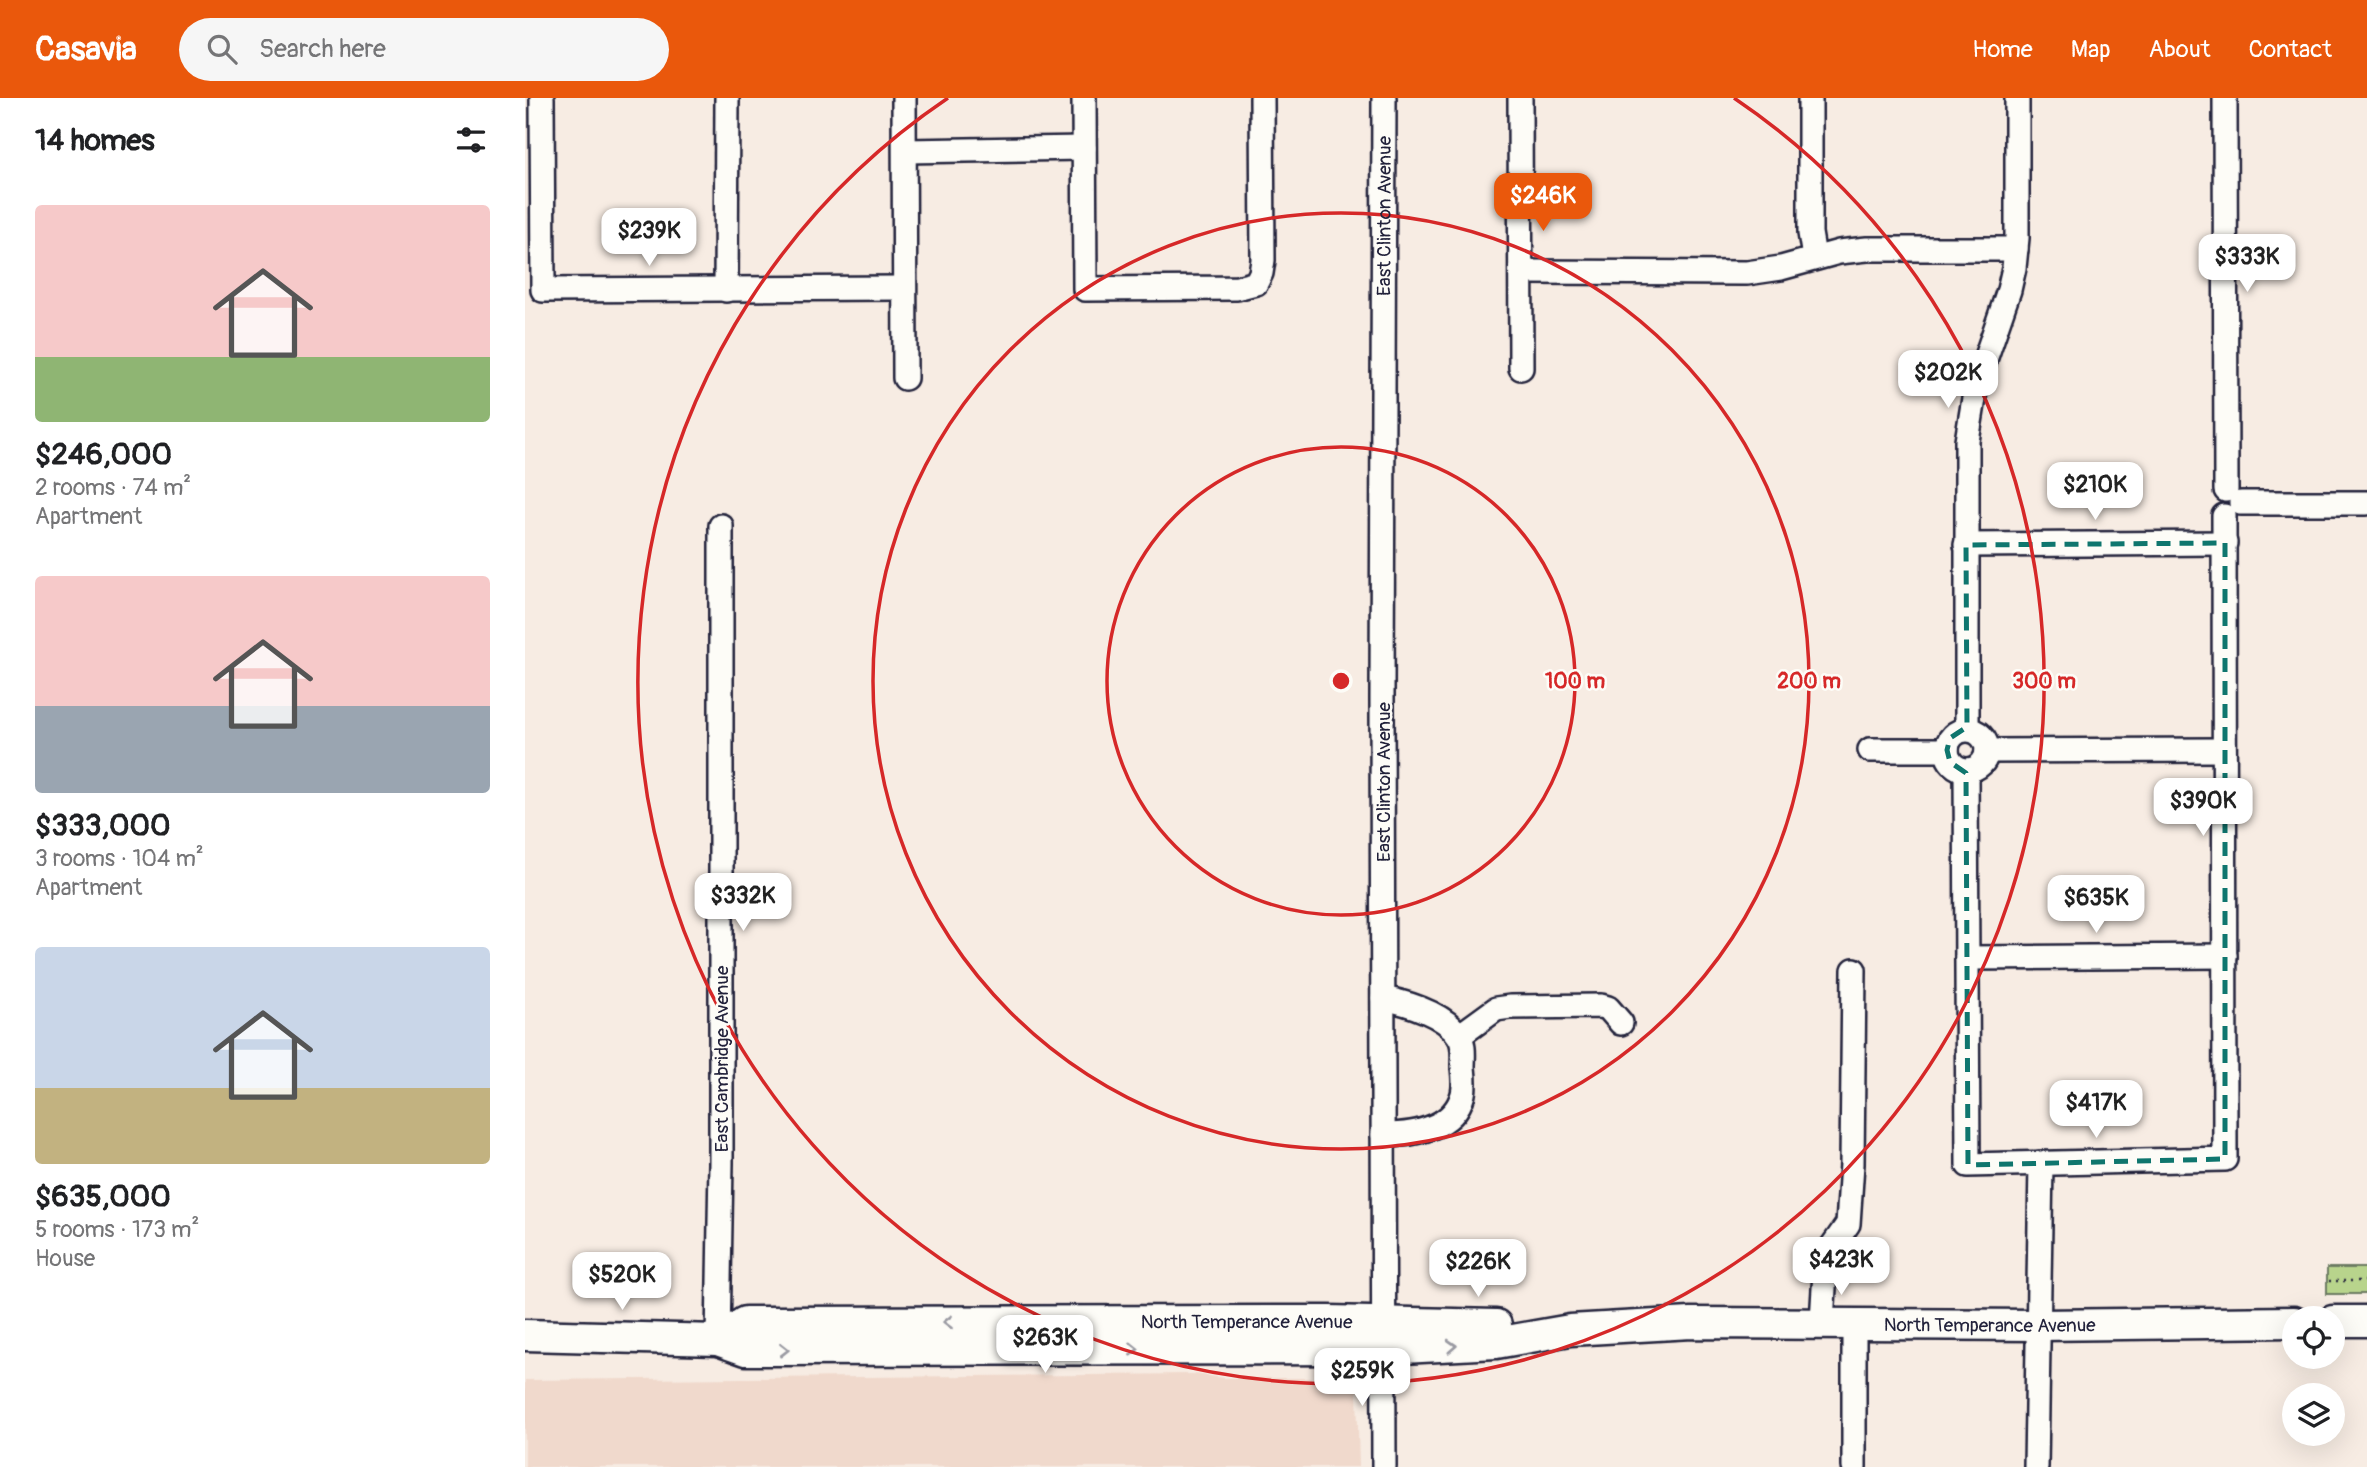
<!DOCTYPE html>
<meta charset="utf-8">
<style>
:root{--surface:#fff;--page:#f6f6f6;--text:#202124;--muted:#757577;--accent:#ea580c}
body{margin:0;font-family:Pangolin,sans-serif;background:var(--page);color:var(--text);height:100vh;display:flex;flex-direction:column;font-size:26px;white-space:nowrap}
*{box-sizing:border-box;margin:0}
p{font-size:23px;color:var(--muted)}
.icon{flex:none;width:38px;height:38px;fill:none;stroke:currentColor;stroke-width:2;stroke-linecap:round;stroke-linejoin:round}
.map{position:relative;flex:1;overflow:hidden}
.panel{display:flex;flex-direction:column;background:var(--surface);width:525px}
.panel>*{flex:none}
.buttons{position:absolute;left:1757px;top:1208px;display:grid;gap:14px}
.buttons a{display:grid;place-items:center;width:63px;height:63px;border-radius:50%;background:var(--surface);box-shadow:0 7px 28px #0002;font-size:35px}
.price{position:absolute;translate:-50% -60px;padding:0 16px;border-radius:14px;background:#fff;color:#222;font-size:23px;line-height:46px;filter:drop-shadow(0 2px 4px #0008)}
.price::after{content:'';position:absolute;left:50%;top:42px;width:21px;height:16px;margin-left:-10px;background:inherit;clip-path:polygon(0 0,100% 0,50% 100%)}
.price.active{background:var(--accent);color:#fff}
ul{padding:0;list-style:none}
li{display:grid;align-content:center;gap:14px;height:371px;padding:0 35px}
li span{display:grid;place-items:center;height:217px;border-radius:7px;color:#555}
li>.icon{margin-inline-start:auto}
span .icon{width:126px;height:126px;fill:#fffc;stroke-width:1}
li b{font-size:30px}
h2{display:flex;justify-content:space-between;align-items:center;height:84px;padding:0 35px;font-size:30px}
header{display:flex;align-items:center;gap:42px;box-sizing:border-box;height:98px;padding:0 35px;background:var(--accent);color:#fff}
header strong{font-size:33px}
nav{display:flex;gap:38px;margin-inline-start:auto;font-size:24px}
.search{width:490px;height:63px;background:var(--page);display:flex;align-items:center;gap:18px;box-sizing:border-box;padding:0 24px;border-radius:38px;color:var(--muted);font-size:26px}
main{display:flex;flex:1;min-height:0}
.map>svg:first-child{display:block}
.built{fill:#f0d9cc}
.green{fill:#b8d48c;stroke:#6d7b64;stroke-width:2}
.lines{fill:none;stroke-linecap:round;stroke-linejoin:round}
.minor-casing{stroke:#22223b;stroke-width:28}
.major-casing{stroke:#22223b;stroke-width:35}
.path{stroke:#22223b;stroke-width:2.5;stroke-dasharray:2 5;stroke-linecap:butt}
.minor{stroke:#fdfcf7;stroke-width:23}
.major{stroke:#fdfcf7;stroke-width:30}
.oneway{stroke:#9a9aa2}
.marked{fill:none;stroke:#0f766e;stroke-width:5;stroke-dasharray:14 9;stroke-linejoin:round}
.ring{fill:none;stroke:#d62828;stroke-width:3.5}
.labels{text-anchor:middle;stroke-width:5;stroke-linejoin:round;paint-order:stroke}
.street-label{font-size:19px;fill:#22223b;stroke:#fdfcf7}
.centre{fill:#d62828;stroke:#fdfcf7;stroke-width:3.5}
.ring-label{font-size:21px;text-anchor:middle;font-weight:bold;fill:#d62828;stroke:#fdfcf7;stroke-width:5;stroke-linejoin:round;paint-order:stroke}
</style>
<header>
<strong>Casavia</strong>
<div class="search"><svg class="icon" aria-label="search" viewBox="0 0 24 24"><circle cx="10" cy="10" r="6"/><path d="M15 15l6 6"/></svg>Search here</div>
<nav><a>Home</a><a>Map</a><a>About</a><a>Contact</a></nav>
</header>
<main>
<section class="panel">
<h2>14 homes<svg class="icon" aria-label="filters" viewBox="0 0 24 24"><path d="M4 7h16M4 17h16"/><circle cx="9" cy="7" r="2"/><circle cx="15" cy="17" r="2"/></svg></h2>
<ul>
<li><span style="background:linear-gradient(#f6c9c9 70%,#8fb573 0)"><svg class="icon" aria-label="home" viewBox="0 0 24 24"><path d="M3 11l9-7 9 7M6 9v11h12V9"/></svg></span><div><b>$246,000</b><p>2 rooms · 74 m²</p><p>Apartment</p></div></li>
<li><span style="background:linear-gradient(#f6c9c9 60%,#9aa5b1 0)"><svg class="icon" aria-label="home" viewBox="0 0 24 24"><path d="M3 11l9-7 9 7M6 9v11h12V9"/></svg></span><div><b>$333,000</b><p>3 rooms · 104 m²</p><p>Apartment</p></div></li>
<li><span style="background:linear-gradient(#c9d6e8 65%,#c2b280 0)"><svg class="icon" aria-label="home" viewBox="0 0 24 24"><path d="M3 11l9-7 9 7M6 9v11h12V9"/></svg></span><div><b>$635,000</b><p>5 rooms · 173 m²</p><p>House</p></div></li>
</ul>
</section>
<div class="map">
<svg width="1842" height="1369" viewBox="0 0 1842 1369">
<rect width="100%" height="100%" fill="#f7ece3"/>
<filter id="ink" filterUnits="userSpaceOnUse"><feTurbulence type="fractalNoise" baseFrequency=".0143" numOctaves="2"/><feDisplacementMap in="SourceGraphic" scale="14" xChannelSelector="R" yChannelSelector="G"/><feConvolveMatrix kernelMatrix="1 2 1 2 8 2 1 2 1" color-interpolation-filters="sRGB"/></filter>
<g filter="url(#ink)">
<path class="built" d="M669,1276L700,1280H819L832,1292L834,1369H0V1282Z"/>
<path class="green" d="M1802,1170H1842V1196H1802Z"/>
<g class="lines">
<defs>
<g id="minor">
<path d="M17,0L18,192L379,190"/>
<path d="M379,0L380,280"/>
<path d="M559,0L560,191L712,190L731,185L736,175L738,162L737,0"/>
<path d="M995,0L996,270"/>
<path d="M1285,0V135L1289,159"/>
<path d="M1700,0L1701,392"/>
<path d="M380,53L559,50"/>
<path d="M996,174L1222,175L1256,170L1314,154L1342,151H1491"/>
<path d="M201,192L202,0"/>
<path d="M1716,405H1842"/>
<path d="M1441,447L1700,445"/>
<path d="M1442,631V343L1451,288L1484,192L1489,170L1492,140V0"/>
<circle cx="1442" cy="652" r="20"/>
<path d="M1345,652H1422"/>
<path d="M1462,653L1699,652"/>
<path d="M1441,673L1443,1067L1700,1061L1699,418"/>
<path d="M1442,860L1700,858"/>
<path d="M858,900C882,905 920,916 934,938C940,947 938,959 938,969C939,978 940,988 938,996C929,1031 888,1037 858,1037"/>
<path d="M934,938L971,911L985,909L1076,908L1083,910L1096,925"/>
<path d="M1297,1224L1301,1157L1323,1126L1327,1066L1329,872"/>
<path d="M1329,1225V1369"/>
<path d="M193,1242L196,1065V428"/>
<path id="s1" d="M859,1369L857,600L859,0"/>
<path d="M1511,1369L1516,1065"/>
</g>
<g id="major">
<path d="M1808,1223H1842"/>
<path id="s2" d="M0,1237L193,1242L221,1252L859,1251L971,1245L1045,1232L1166,1225L1514,1227L1769,1224"/>
<path id="s3" d="M193,1242L220,1224L804,1223L971,1227"/>
</g>
</defs>
<use href="#minor" class="minor-casing"/>
<use href="#major" class="major-casing"/>
<path class="path" d="M1804,1183H1842"/>
<use href="#minor" class="minor"/>
<use href="#major" class="major"/>
</g>
<defs><path id="oneway-chevron" d="M-2-3.5L2.5 0L-2 3.5" fill="none" stroke-width="1.6" stroke-linecap="round" stroke-linejoin="round" transform="scale(1.75)"/></defs>
<g class="oneway">
<use href="#oneway-chevron" transform="translate(423 1224) rotate(-180)"/>
<use href="#oneway-chevron" transform="translate(927 1248) rotate(-3)"/>
<use href="#oneway-chevron" transform="translate(609 1251)"/>
<use href="#oneway-chevron" transform="translate(259 1252)"/>
</g>
</g>
<path class="marked" d="M1700,445V1061L1443,1067L1441,675L1425,664L1422,652L1425,640L1442,629L1441,447Z"/>
<g class="ring">
<circle cx="816" cy="583" r="234"/>
<circle cx="816" cy="583" r="468"/>
<path d="M1209 0A703 703 0 1 1 423 0"/>
</g>
<g class="labels">
<g class="street-label">
<text dy="7" stroke="none"><textPath href="#s1" startOffset="1251">East Clinton Avenue</textPath></text>
<text transform="translate(858 684) rotate(-90)" y="7">East Clinton Avenue</text>
<text transform="translate(196 961) rotate(-90)" y="7">East Cambridge Avenue</text>
<text dy="7" stroke="none"><textPath href="#s3" startOffset="534">North Temperance Avenue</textPath></text>
<text dy="7" stroke="none"><textPath href="#s2" startOffset="1468">North Temperance Avenue</textPath></text>
</g>
</g>
<circle cx="816" cy="583" r="10" class="centre"/>
<g class="ring-label">
<text x="1050" y="590">100 m</text>
<text x="1284" y="590">200 m</text>
<text x="1519" y="590">300 m</text>
</g>
</svg>
<div class="buttons">
<a><svg class="icon" aria-label="locate" viewBox="0 0 24 24"><circle cx="12" cy="12" r="6"/><path d="M12 2v4M12 18v4M2 12h4M18 12h4"/></svg></a>
<a><svg class="icon" aria-label="layers" viewBox="0 0 24 24"><path d="M12 4l9 5-9 5-9-5zM3 14l9 5 9-5"/></svg></a>
</div>
<b class="price active" style="left:1018px;top:135px">$246K</b>
<b class="price" style="left:124px;top:170px">$239K</b>
<b class="price" style="left:1722px;top:196px">$333K</b>
<b class="price" style="left:1423px;top:312px">$202K</b>
<b class="price" style="left:1570px;top:424px">$210K</b>
<b class="price" style="left:1678px;top:740px">$390K</b>
<b class="price" style="left:218px;top:835px">$332K</b>
<b class="price" style="left:1571px;top:837px">$635K</b>
<b class="price" style="left:1571px;top:1042px">$417K</b>
<b class="price" style="left:1316px;top:1199px">$423K</b>
<b class="price" style="left:953px;top:1201px">$226K</b>
<b class="price" style="left:97px;top:1214px">$520K</b>
<b class="price" style="left:520px;top:1277px">$263K</b>
<b class="price" style="left:837px;top:1310px">$259K</b>
</div>
</main>
